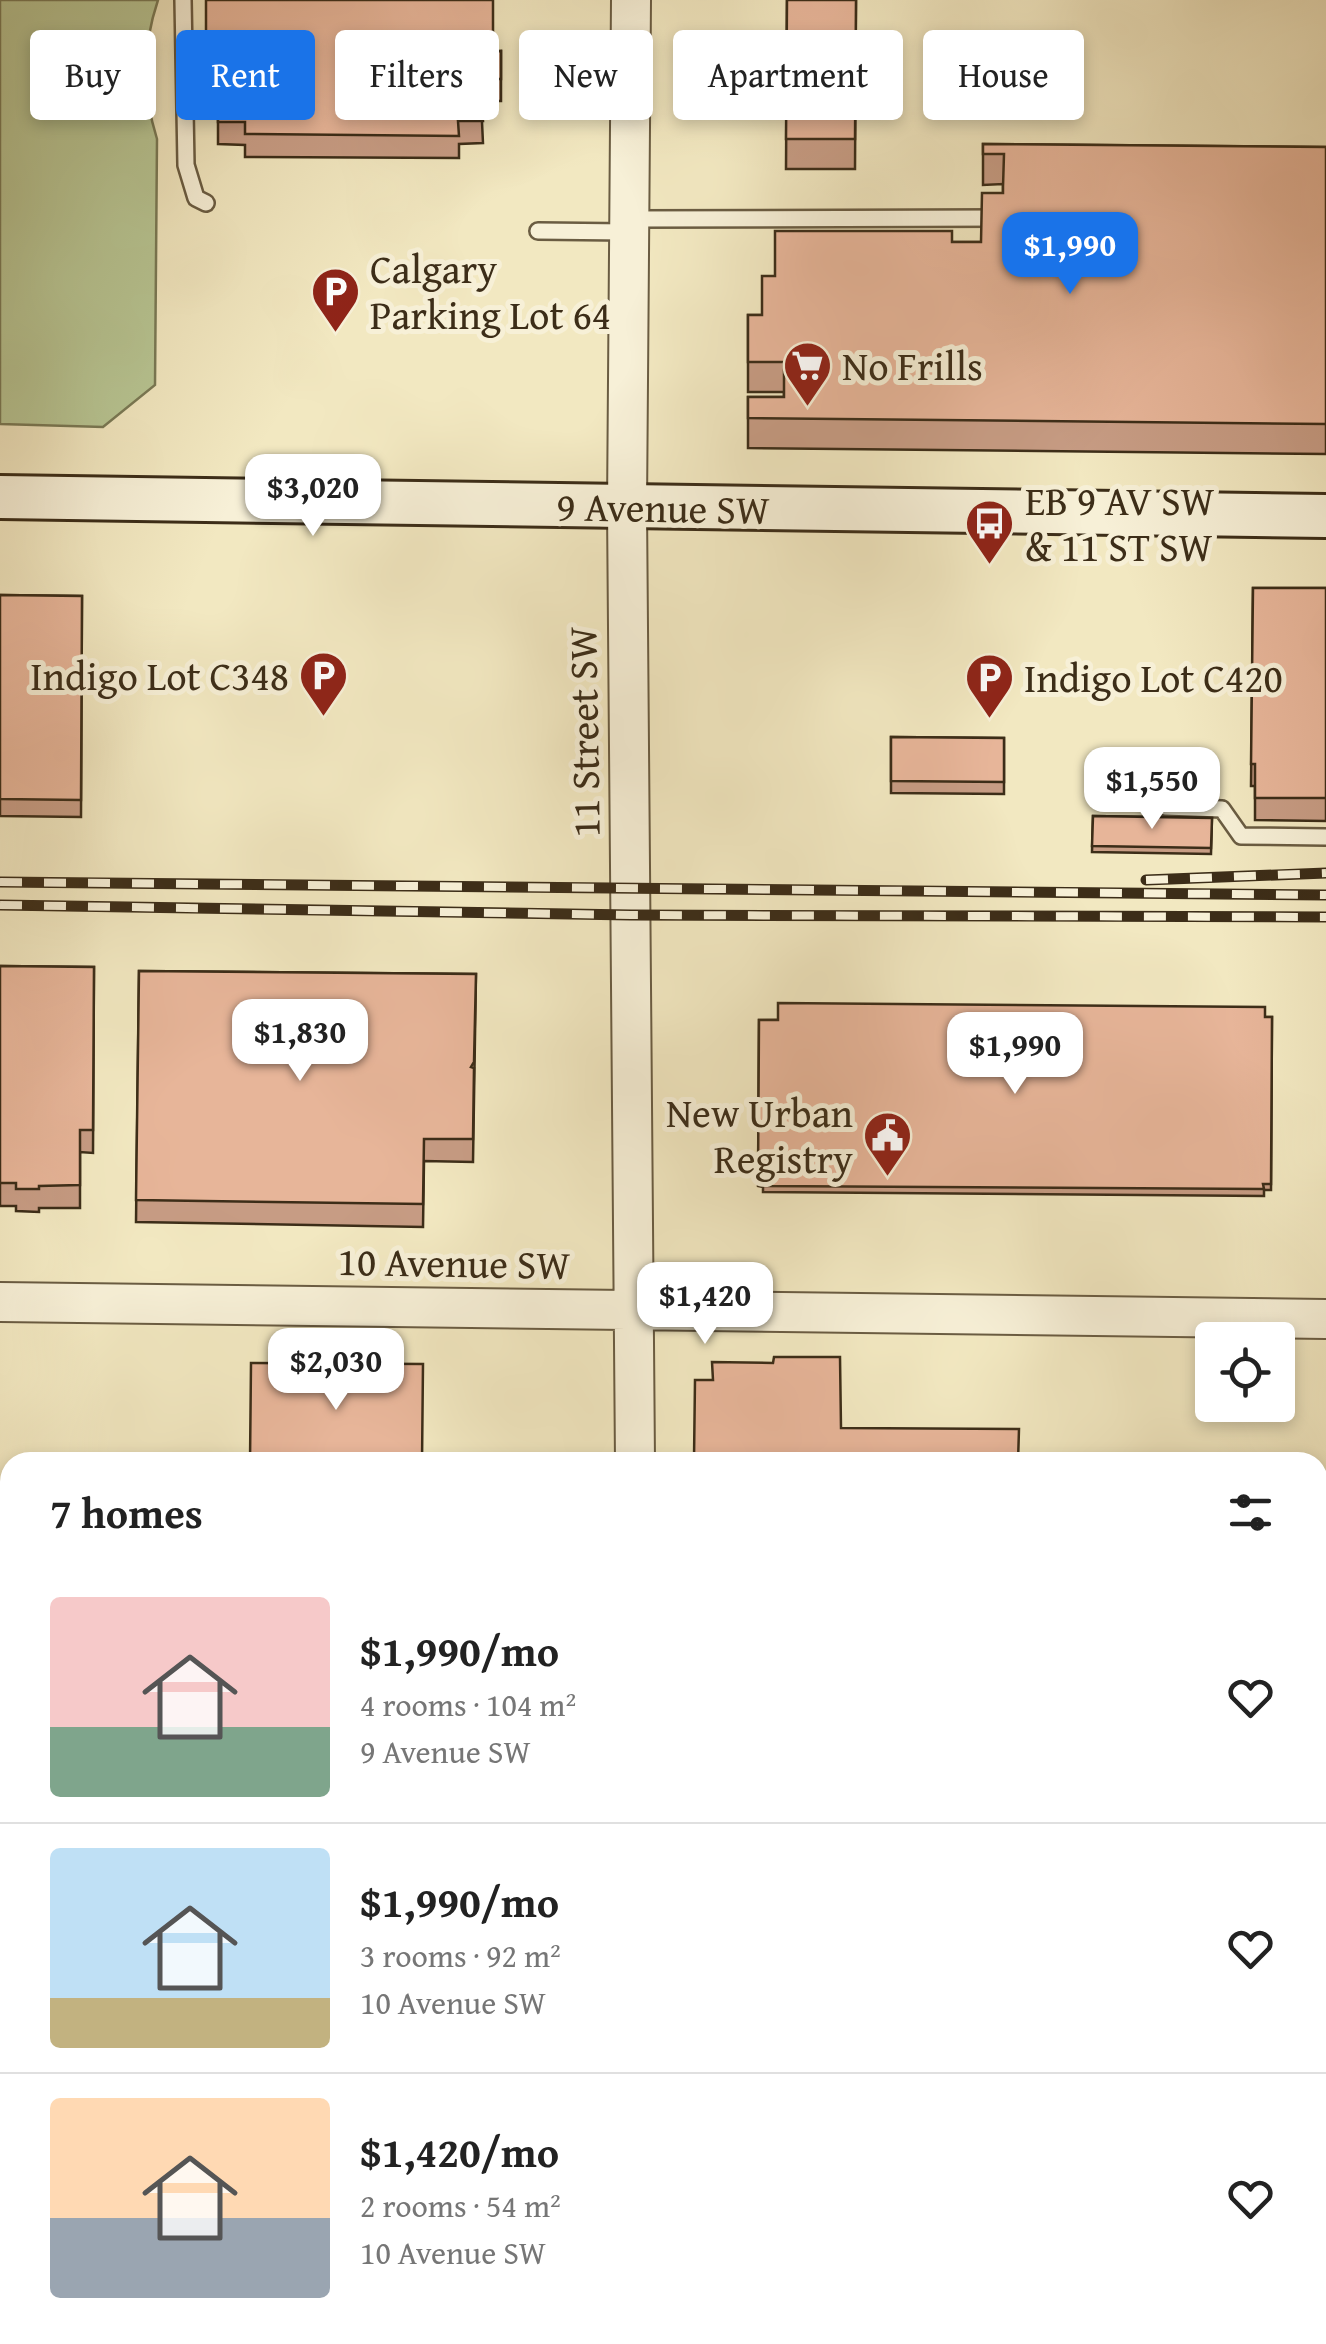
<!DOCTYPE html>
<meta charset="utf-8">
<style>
:root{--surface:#fff;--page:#f6f6f6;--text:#222;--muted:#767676;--line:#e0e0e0;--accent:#1a73e8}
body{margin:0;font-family:"Gentium Book Plus",serif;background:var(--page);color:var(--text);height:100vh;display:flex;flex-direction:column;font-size:38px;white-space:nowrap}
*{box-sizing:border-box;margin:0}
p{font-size:32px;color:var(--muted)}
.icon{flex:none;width:55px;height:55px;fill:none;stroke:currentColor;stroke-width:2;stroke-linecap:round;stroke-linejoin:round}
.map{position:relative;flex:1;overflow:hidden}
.side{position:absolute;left:0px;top:1452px;width:1328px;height:892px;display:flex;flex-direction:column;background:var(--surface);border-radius:30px 30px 0 0;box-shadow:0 5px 15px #0003}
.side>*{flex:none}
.hud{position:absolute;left:30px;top:30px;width:1268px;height:90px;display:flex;gap:20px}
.tools{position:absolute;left:1195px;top:1322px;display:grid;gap:20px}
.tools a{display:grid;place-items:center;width:100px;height:100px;border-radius:10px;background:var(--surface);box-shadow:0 5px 15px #0003;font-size:50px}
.price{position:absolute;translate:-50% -85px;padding:0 22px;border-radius:20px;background:#fff;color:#222;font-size:32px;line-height:65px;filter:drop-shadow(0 2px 5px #0008)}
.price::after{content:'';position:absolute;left:50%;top:60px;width:30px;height:22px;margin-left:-15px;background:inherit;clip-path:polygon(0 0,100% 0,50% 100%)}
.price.active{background:var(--accent);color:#fff}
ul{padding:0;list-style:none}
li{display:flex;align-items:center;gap:30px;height:250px;padding:0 50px}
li+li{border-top:2px solid var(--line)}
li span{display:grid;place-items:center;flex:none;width:280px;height:200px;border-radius:10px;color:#555}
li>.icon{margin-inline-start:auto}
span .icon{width:120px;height:120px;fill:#fffc;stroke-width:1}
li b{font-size:42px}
h2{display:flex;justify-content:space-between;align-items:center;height:120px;padding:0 50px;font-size:42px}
.pill{padding:0 35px;border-radius:10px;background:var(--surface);box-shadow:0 5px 15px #0003;font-size:35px;line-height:90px}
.pill.active{background:var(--accent);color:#fff}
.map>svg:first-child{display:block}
.green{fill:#b8c694;stroke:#7a7a56;stroke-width:2.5}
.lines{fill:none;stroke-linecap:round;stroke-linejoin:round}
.service-casing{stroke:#6a5c42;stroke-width:20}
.tertiary-casing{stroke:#6a5c42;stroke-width:42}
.secondary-casing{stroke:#3c2d18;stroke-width:48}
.service{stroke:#f7f0d7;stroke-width:15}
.tertiary{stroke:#f7f0d7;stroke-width:38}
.secondary{stroke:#f7f0d7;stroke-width:42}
.rail-casing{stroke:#3c2d18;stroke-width:11}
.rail{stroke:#f7f0d7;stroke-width:8;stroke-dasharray:22;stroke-linecap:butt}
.wall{fill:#c79c84;stroke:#3c2d18;stroke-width:2.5}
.building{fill:#e7b599;stroke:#3c2d18;stroke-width:2.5}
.labels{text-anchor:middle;stroke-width:10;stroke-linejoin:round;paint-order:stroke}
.poi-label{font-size:40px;fill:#3c2d18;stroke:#f7f0d7;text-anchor:start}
.street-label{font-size:40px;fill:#3c2d18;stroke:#f7f0d7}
</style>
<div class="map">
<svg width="1326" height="2344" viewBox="0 0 1326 2344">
<rect width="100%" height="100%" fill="#f2e8c1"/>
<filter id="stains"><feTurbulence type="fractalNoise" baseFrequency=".002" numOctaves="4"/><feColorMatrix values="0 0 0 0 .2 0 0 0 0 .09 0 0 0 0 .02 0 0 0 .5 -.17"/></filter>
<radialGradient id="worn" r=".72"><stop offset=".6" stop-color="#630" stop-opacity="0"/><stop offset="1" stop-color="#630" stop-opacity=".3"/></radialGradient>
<path class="green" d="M0,0H158C142,48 142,91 157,139L155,385L103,427L0,424Z"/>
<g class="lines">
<defs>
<path id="service" d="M183,0L186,165L196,198L206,203
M631,219L1002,218
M538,231L627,232
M1165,807L1222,809L1241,836L1326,837
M0,1597H10
M0,2189H10"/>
<path id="tertiary" d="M631,0L627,508L635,1462
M0,1302L1326,1319
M625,2344V2335"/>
<path id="secondary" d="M0,497L1326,516
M0,1894H10
M1318,1905H1326"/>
</defs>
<use href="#service" class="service-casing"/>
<use href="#tertiary" class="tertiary-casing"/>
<use href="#secondary" class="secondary-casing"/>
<use href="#service" class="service"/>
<use href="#tertiary" class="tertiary"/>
<use href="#secondary" class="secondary"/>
<defs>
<path id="rail" d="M1146,880L1326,873
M0,882L1326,895
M0,905L631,915L1326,917"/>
</defs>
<use href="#rail" class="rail-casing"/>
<use href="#rail" class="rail"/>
</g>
<path class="wall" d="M787,0H856L855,169H786Z
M200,51H501V101H481L483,143L459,144V158L245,157V145L218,144V97L200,94Z
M983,144L1326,147V454L748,448V397H784V392H748V315H762L775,276L952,242H981L1003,193V184L983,185Z
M1253,588H1326V821L1255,820V786H1251Z
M0,595L82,596L81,817L0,816Z
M891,737L1004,738V794L891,793Z
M1093,816L1212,818L1211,854L1092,852Z
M0,966L94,967L93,1153L80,1152V1208H39V1212L16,1211V1206H0Z
M139,971L476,974L473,1162L424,1161L423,1227L136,1222Z
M1272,1017L1271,1190H1264V1196L763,1192V1187L758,1186L759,1020Z
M0,1919H10V2146H0Z
M1318,1964H1326V2181H1318Z
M1318,2187H1326V2344H720V2335H1318Z"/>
<path class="building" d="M206,0H493V52L501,51V79H480L483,121H458L459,136L245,134V122H218V74L200,72V51L206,50Z
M787,0H856L855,139H786Z
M983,144L1326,147V424L748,418V397H784V362H748V315H762V276H775V231H952V242H981L982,193H1003V187L1004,154H983Z
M1253,588H1326V798H1255V764H1251Z
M0,595L82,596L81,800L0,799Z
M891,737L1004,738V782L891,781Z
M1093,816L1212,818L1211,848L1092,846Z
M0,966L94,967L93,1130H80V1185L39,1186V1189H16V1183H0Z
M139,971L476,974L474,1062L471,1067L474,1068L473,1139H424L423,1204L136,1200Z
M778,1003L1265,1007V1017H1272L1271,1184H1263L1264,1189L763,1186V1181L758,1180L759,1020H778Z
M774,1357H840L841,1428L1019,1429L1018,1462H695L694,1459L695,1380H713L712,1362L773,1363Z
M251,1363L423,1364L422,1462H250Z
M0,1919H10V2103H0Z
M1318,1964H1326V2158H1318Z
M1318,2187H1326V2328H1318Z
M720,2335H864V2344H720Z
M868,2335H1034V2336Z
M1034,2335H1224V2344H1034Z"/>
<defs>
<symbol id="parking-pin" viewBox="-11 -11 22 30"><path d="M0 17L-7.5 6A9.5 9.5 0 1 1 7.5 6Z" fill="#8f2418" stroke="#f7f0d7"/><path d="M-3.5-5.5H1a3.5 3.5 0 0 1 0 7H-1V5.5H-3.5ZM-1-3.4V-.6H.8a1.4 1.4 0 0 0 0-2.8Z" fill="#fff"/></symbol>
<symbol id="supermarket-pin" viewBox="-11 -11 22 30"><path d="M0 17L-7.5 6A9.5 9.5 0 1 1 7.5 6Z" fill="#8f2418" stroke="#f7f0d7"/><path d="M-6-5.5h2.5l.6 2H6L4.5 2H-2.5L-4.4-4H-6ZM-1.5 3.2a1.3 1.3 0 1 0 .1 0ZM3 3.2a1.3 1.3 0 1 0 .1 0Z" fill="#fff"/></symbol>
<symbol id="bus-pin" viewBox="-11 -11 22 30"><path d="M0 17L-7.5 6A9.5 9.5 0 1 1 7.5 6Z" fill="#8f2418" stroke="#f7f0d7"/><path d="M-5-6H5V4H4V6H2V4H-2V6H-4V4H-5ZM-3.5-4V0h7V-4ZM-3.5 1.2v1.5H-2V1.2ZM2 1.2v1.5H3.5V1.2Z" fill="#fff"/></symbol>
<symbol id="civic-pin" viewBox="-11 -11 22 30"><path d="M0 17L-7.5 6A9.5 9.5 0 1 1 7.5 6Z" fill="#8f2418" stroke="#f7f0d7"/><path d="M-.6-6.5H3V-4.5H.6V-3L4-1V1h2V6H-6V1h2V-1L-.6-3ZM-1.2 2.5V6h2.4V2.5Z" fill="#fff"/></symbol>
</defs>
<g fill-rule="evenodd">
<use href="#parking-pin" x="308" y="264" width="55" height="75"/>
<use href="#supermarket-pin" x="780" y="338" width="55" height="75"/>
<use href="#bus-pin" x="962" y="496" width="55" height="75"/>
<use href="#parking-pin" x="296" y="648" width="55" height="75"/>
<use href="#parking-pin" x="962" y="650" width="55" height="75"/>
<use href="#civic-pin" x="860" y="1108" width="55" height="75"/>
</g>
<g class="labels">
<g class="poi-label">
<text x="370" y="283">Calgary<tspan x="370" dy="46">Parking Lot 64</tspan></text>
<text x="842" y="380">No Frills</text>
<text x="1025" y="515">EB 9 AV SW<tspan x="1025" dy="46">&amp; 11 ST SW</tspan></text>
<text x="289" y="690" text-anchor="end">Indigo Lot C348</text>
<text x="1024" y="692">Indigo Lot C420</text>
<text x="853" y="1127" text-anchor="end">New Urban<tspan x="853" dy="46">Registry</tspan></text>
</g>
<g class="street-label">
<text transform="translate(663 508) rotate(1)" y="14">9 Avenue SW</text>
<text transform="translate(584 732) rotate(-91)" y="14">11 Street SW</text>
<text transform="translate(454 1263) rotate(1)" y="14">10 Avenue SW</text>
</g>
</g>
<rect width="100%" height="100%" filter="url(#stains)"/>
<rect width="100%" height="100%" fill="url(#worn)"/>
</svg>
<div class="tools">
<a><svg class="icon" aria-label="locate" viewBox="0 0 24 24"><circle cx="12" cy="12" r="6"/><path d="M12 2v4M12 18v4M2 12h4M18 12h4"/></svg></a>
</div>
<b class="price active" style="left:1070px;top:297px">$1,990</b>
<b class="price" style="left:313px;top:539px">$3,020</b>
<b class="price" style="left:1152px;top:832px">$1,550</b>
<b class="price" style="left:300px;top:1084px">$1,830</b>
<b class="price" style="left:1015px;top:1097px">$1,990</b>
<b class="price" style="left:705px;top:1347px">$1,420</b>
<b class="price" style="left:336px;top:1413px">$2,030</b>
<div class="hud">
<a class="pill">Buy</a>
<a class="pill active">Rent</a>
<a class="pill">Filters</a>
<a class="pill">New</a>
<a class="pill">Apartment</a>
<a class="pill">House</a>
</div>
<section class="side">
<h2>7 homes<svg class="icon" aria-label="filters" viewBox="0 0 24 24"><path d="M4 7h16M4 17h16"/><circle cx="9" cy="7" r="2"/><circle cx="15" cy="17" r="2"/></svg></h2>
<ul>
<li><span style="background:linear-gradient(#f6c9c9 65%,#7fa58c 0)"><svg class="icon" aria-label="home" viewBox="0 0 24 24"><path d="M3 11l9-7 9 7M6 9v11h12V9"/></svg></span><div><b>$1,990/mo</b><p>4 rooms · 104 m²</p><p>9 Avenue SW</p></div><svg class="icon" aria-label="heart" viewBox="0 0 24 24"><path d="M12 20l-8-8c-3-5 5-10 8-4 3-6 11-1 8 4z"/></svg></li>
<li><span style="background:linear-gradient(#bfe0f5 75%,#c2b280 0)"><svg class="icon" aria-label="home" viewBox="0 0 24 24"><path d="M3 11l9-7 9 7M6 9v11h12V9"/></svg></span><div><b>$1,990/mo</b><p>3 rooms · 92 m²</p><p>10 Avenue SW</p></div><svg class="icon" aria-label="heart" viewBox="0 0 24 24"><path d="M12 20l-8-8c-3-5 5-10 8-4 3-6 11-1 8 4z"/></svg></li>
<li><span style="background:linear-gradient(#ffd9b3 60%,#9aa5b1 0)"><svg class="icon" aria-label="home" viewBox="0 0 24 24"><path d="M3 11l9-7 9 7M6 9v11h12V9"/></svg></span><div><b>$1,420/mo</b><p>2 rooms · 54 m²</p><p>10 Avenue SW</p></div><svg class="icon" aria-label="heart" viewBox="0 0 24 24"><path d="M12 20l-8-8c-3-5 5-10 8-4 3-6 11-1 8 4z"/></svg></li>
</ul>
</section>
</div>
